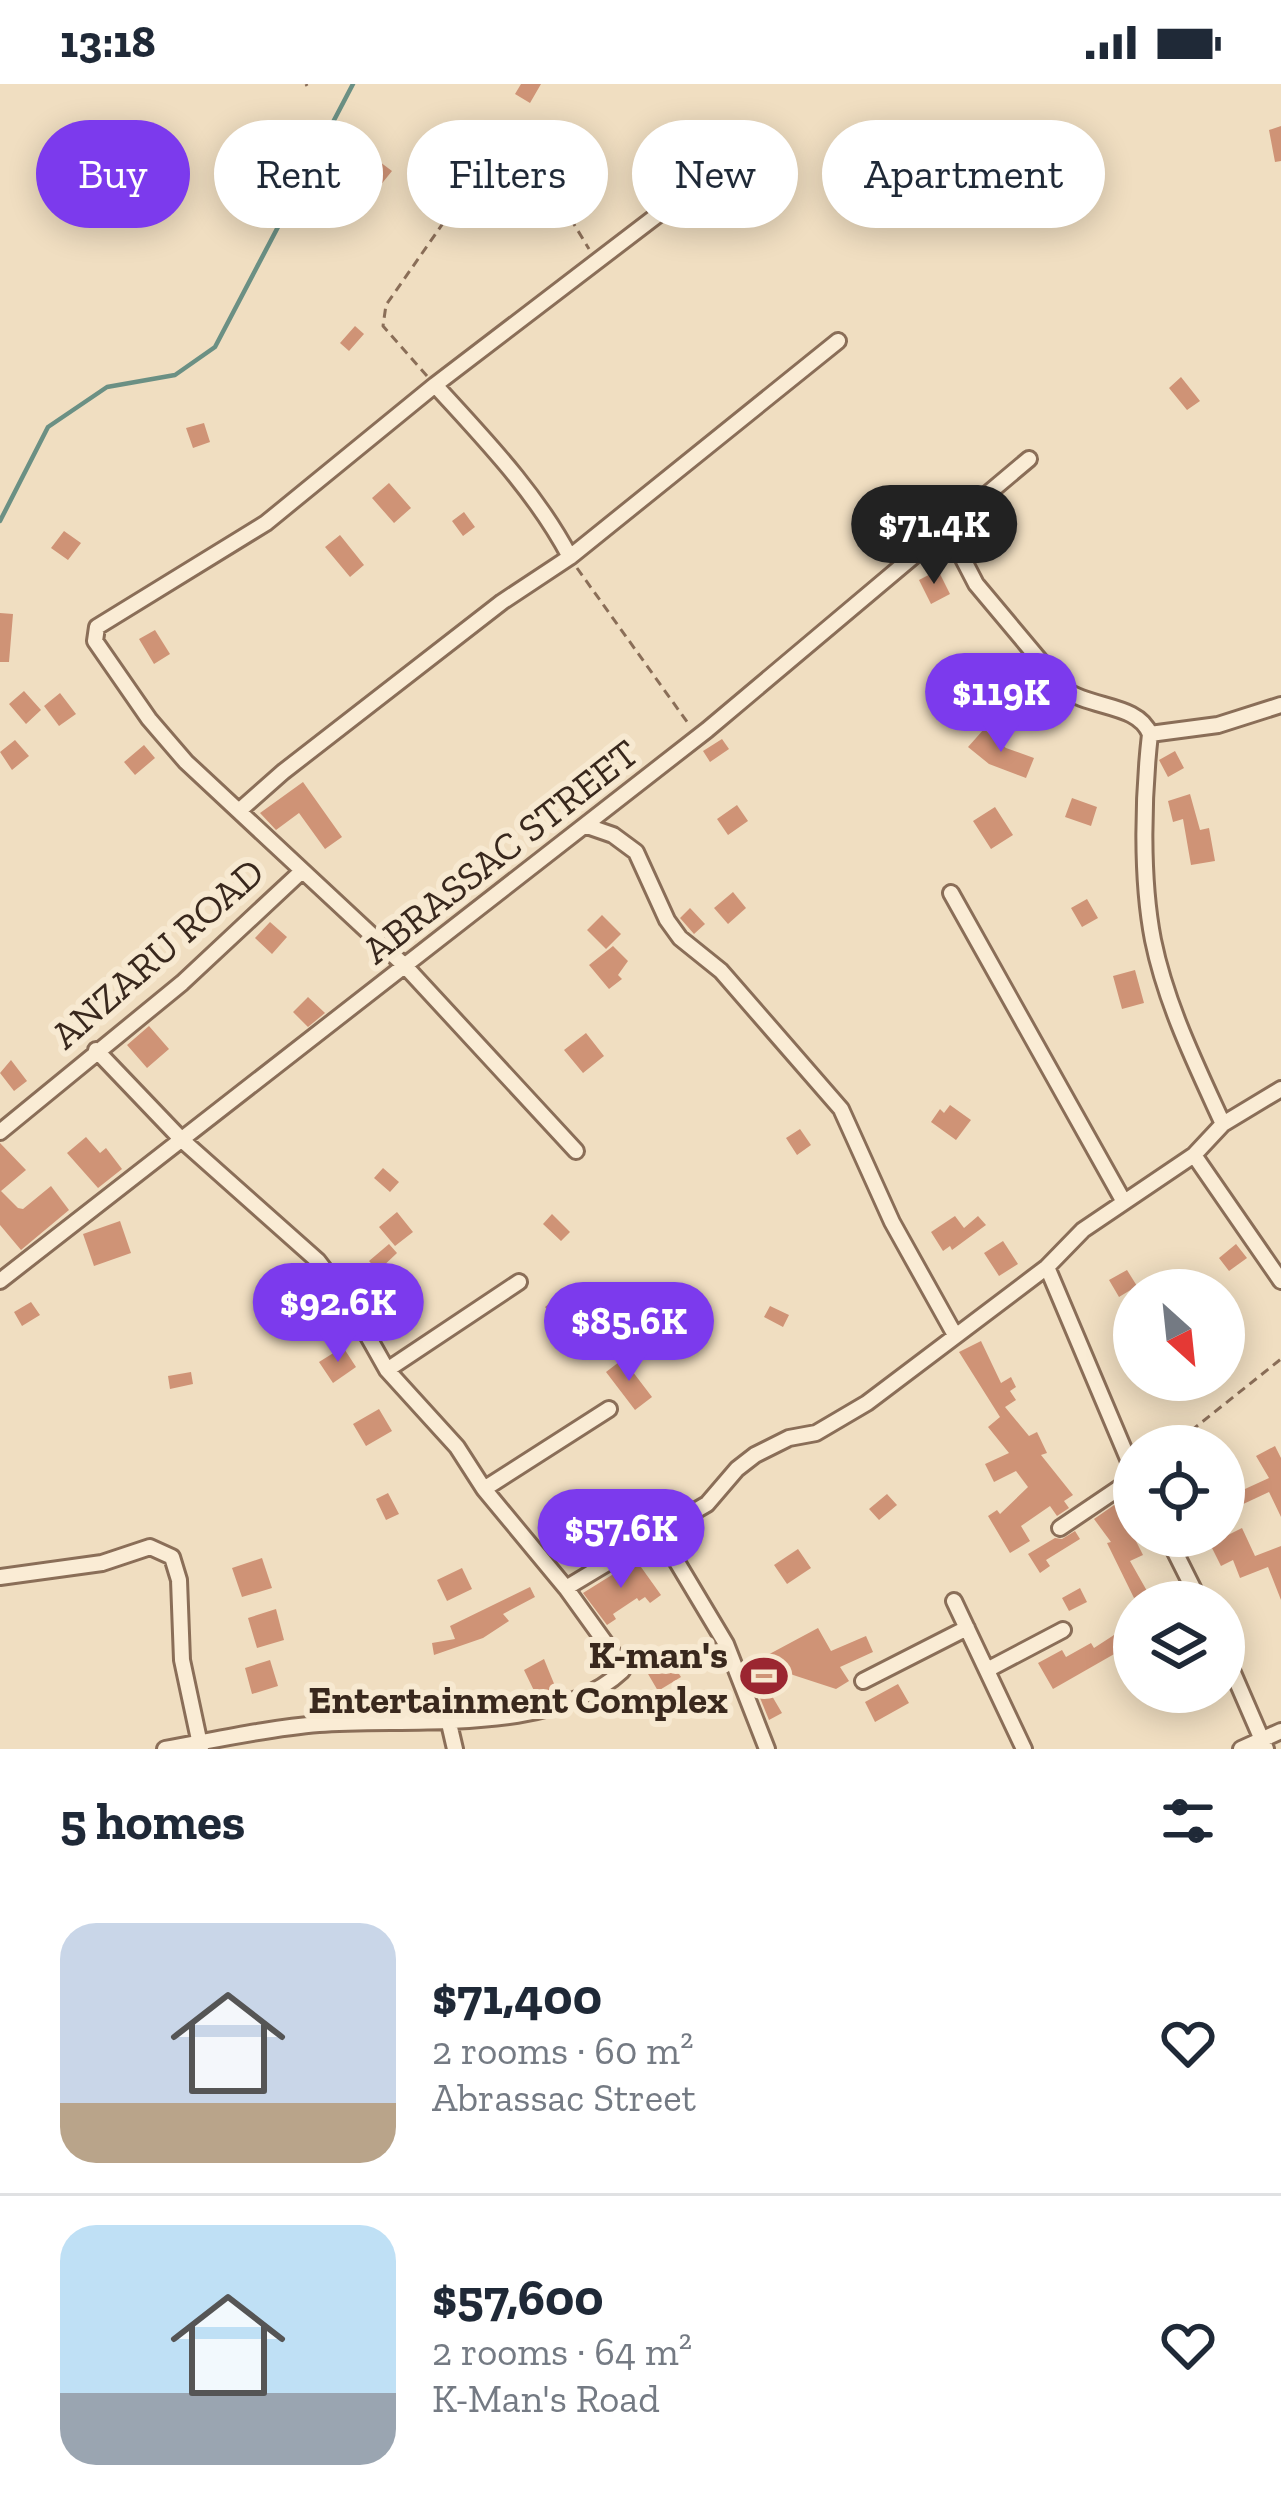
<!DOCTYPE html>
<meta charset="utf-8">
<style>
:root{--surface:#fff;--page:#f2f2f3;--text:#1f2937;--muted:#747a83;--line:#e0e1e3;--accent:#7c3aed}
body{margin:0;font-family:"Zilla Slab",serif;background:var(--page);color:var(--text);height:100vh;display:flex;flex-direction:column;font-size:45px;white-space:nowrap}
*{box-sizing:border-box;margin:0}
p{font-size:39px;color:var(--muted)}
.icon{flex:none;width:66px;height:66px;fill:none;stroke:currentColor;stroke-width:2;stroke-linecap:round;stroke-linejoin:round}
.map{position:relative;height:1665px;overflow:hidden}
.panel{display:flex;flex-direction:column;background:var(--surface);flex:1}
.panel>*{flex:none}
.top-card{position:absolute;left:36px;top:36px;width:1209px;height:108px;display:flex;gap:24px}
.needle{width:78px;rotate:153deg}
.tools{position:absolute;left:1113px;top:1185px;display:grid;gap:24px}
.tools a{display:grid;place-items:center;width:132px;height:132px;border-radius:50%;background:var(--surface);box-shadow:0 6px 30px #0003;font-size:60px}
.price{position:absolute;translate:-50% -102px;padding:0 27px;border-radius:42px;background:var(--accent);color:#fff;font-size:39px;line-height:78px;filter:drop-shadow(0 3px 6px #0008)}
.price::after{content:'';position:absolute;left:50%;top:72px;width:36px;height:27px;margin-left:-18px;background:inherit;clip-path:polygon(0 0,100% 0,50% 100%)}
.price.on{background:#222;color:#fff}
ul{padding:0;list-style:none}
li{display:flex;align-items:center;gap:36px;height:300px;padding:0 60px}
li+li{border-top:3px solid var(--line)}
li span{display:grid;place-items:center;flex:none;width:336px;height:240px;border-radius:36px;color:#555}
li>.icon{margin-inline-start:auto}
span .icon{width:144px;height:144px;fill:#fffc;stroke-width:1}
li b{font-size:51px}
h2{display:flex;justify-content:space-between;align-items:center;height:144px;padding:0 60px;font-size:51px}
.pill{padding:0 42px;border-radius:54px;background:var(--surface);box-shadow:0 6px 30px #0003;font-size:42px;line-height:108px}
.pill.on{background:var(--accent);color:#fff}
.status{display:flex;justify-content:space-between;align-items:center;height:84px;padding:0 60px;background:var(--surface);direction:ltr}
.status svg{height:33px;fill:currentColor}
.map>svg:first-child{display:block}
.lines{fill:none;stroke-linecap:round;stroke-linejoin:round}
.stream{stroke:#6b9084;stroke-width:4.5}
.building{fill:#cf9376}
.street-casing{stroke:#8a6e58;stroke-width:20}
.path{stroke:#8a6e58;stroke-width:3;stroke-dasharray:9 6;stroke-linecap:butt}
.street{stroke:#faecd5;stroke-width:14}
.labels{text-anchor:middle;stroke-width:12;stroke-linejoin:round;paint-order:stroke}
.street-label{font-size:39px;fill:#39281d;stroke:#f7e9d1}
.poi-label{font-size:39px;font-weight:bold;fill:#39281d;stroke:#f7e9d1;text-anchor:end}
</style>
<div class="status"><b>13:18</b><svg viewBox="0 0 49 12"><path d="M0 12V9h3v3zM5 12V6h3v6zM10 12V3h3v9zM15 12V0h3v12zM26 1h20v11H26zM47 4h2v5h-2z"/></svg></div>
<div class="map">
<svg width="1281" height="1665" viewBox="0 0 1281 1665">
<rect width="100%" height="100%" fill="#f0dec1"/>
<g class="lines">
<path class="stream" d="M0,437L48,343L107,303L175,291L215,263L353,0"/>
</g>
<path class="building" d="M521,0H541L530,19L515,10Z
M1281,42V77L1275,78L1269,46Z
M376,75L392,87L375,108L365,100L373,91L366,86Z
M355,242L364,250L349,267L340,259Z
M1181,293L1200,317L1187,326L1169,304Z
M204,339L210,358L193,364L186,344Z
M389,399L411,424L394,439L372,414Z
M464,428L475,443L463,452L452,437Z
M64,447L81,459L68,476L51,464Z
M340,451L364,481L350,493L325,463Z
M938,486L950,510L931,520L919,496Z
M0,529L13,530L9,578H0Z
M155,546L170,570L154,580L139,555Z
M24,607L41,626L26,640L9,620Z
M60,609L76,630L59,642L44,622Z
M984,645L1006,664L1034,674L1026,694L989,680L968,663Z
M722,655L729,665L710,678L703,667Z
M15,656L29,672L12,686L0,668Z
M144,661L155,674L135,691L124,678Z
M1175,667L1184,684L1168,693L1159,676Z
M303,698L342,753L325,765L299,729L276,746L260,729Z
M1190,710L1200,746L1209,744L1215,777L1191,781L1183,735L1173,738L1168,717Z
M1072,714L1097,723L1091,742L1065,733Z
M737,721L748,737L728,751L717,735Z
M995,723L1013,751L991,765L973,737Z
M733,808L746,824L728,840L714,824Z
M1087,815L1098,834L1082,843L1071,824Z
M690,824L705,840L694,850L680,834Z
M602,831L621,850L606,865L587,846Z
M270,838L287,853L272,870L255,854Z
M613,862L628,877L618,891L622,895L609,905L589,881Z
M1135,886L1144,919L1122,925L1113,892Z
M308,913L325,929L308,943L293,928Z
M149,942L169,965L147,984L127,961Z
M586,949L604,972L583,989L564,966Z
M11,976L27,997L14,1007L0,989Z
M950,1021L971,1036L956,1056L931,1038L940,1025L944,1029Z
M800,1045L811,1061L797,1071L786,1054Z
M86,1053L100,1069L106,1064L122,1085L98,1104L67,1069Z
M0,1059L26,1086L1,1107L18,1124L23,1125L51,1102L69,1126L21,1166L0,1141Z
M383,1084L399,1098L390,1108L374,1094Z
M397,1128L413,1148L395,1162L379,1143Z
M552,1130L570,1148L561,1157L543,1140Z
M955,1132L964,1144L978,1132L986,1141L952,1166L950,1162L943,1167L931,1148Z
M120,1137L131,1169L94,1182L83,1150Z
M1003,1157L1018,1180L999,1192L984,1169Z
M389,1160L397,1169L378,1187L369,1177Z
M1236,1160L1247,1174L1229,1187L1219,1174Z
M1127,1186L1137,1202L1119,1213L1109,1196Z
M572,1202L586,1221L559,1241L545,1223Z
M31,1218L40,1231L22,1242L14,1228Z
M770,1222L789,1231L783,1243L764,1233Z
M620,1228L635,1244L623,1255L608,1239Z
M981,1257L1001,1299L1011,1293L1016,1303L1010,1307L1016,1316L1005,1323L1029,1352L1037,1348L1047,1369L1041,1371L1073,1411L1064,1417L1069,1424L1057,1432L1050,1422L1021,1442L1030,1457L1010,1469L988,1432L997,1426L1000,1430L1028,1403L1016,1387L994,1398L985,1380L1009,1369L988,1343L1000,1333L959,1268Z
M343,1263L356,1283L333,1299L319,1278Z
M623,1275L652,1313L635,1326L606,1288Z
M191,1288L193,1300L170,1305L168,1292Z
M379,1325L392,1347L366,1362L353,1340Z
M1275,1362L1281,1374V1433L1269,1408L1239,1422L1234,1410L1269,1394L1256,1372Z
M388,1409L399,1430L386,1436L376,1415Z
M887,1410L897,1421L879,1436L869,1425Z
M1117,1419L1143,1471L1130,1477L1147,1507L1134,1514L1107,1459L1111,1458L1094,1435Z
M1242,1444L1255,1472L1281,1462V1516L1268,1483L1240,1494L1233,1476L1221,1482L1210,1460Z
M588,1445L604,1468L584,1480L569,1459Z
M1075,1447L1080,1455L1046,1476L1050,1482L1040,1489L1028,1470L1055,1454L1062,1455Z
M798,1465L811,1484L787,1500L774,1481Z
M262,1474L272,1504L242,1513L232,1484Z
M636,1476L661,1511L650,1519L645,1513L639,1517L637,1514L613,1530L616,1535L607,1541L583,1509Z
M462,1484L472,1505L447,1517L437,1496Z
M530,1503L535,1513L503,1530L509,1537L483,1554L434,1571L432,1559L455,1555L450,1542Z
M1080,1504L1087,1518L1069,1527L1062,1514Z
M276,1525L284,1556L257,1564L248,1534Z
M818,1544L831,1567L866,1552L873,1568L840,1583L849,1597L836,1605L787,1589L765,1600L782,1629L769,1636L747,1582Z
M1114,1551L1123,1565L1053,1605L1038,1579L1062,1566L1066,1573L1091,1559L1094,1564Z
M666,1570L681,1593L658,1607L644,1583Z
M544,1575L557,1607L538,1615L524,1586Z
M270,1576L278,1602L252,1610L245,1584Z
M898,1600L909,1619L875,1638L865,1618Z"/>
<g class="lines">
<defs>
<path id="street" d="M943,449L961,471L976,500L1063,604C1089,625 1138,619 1150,650
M570,473L838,257
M1150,650L1218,641L1281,621
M240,726L283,688L502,518L570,473C535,407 485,356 435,301
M587,742L613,751L636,768L667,836L680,854L721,887L841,1025L892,1138L955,1251
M951,809L1124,1118
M96,966L182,1056L318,1177L347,1215L387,1286L457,1363L484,1405L566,1504L620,1579L622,1587C553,1652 408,1633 319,1640C268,1644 216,1656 165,1665
M1223,1040L1281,1005
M0,1048L182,899L302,787
M576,1067L406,883L186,678L149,635L95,557L97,543L266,439L435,301L736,71
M1194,1071L1281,1197
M1047,1183L1134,1389
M0,1197L707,646L1029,375
M387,1286L519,1198
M484,1405L609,1325
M1060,1444L1134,1394
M659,1448L707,1420L737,1385L755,1371L789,1354L816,1349L867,1319L1047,1183L1083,1146L1194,1071L1223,1040C1196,981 1166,920 1153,856C1141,794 1143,713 1150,650
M1167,1452L1200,1518
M0,1493L102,1479L150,1463L172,1473L179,1496L182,1576L201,1665
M566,1504L659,1448L726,1560L767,1665
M954,1517L1024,1665
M1224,1568L1266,1665
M987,1586L1063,1546
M863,1597L967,1544
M448,1635L455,1665
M1241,1665L1281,1647"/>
</defs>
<use href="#street" class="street-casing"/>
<path class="path" d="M306,0L307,2
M427,292L383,242L386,221L492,69L572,137L589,165
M577,484L690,642
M1165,1362L1192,1346L1281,1275"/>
<use href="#street" class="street"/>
</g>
<defs>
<symbol id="stadium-bare" viewBox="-9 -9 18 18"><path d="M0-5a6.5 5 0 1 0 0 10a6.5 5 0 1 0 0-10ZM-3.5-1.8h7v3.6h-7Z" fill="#9b2631" stroke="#f7e9d1" stroke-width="2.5" paint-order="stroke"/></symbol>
</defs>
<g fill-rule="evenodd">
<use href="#stadium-bare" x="731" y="1559" width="66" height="66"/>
</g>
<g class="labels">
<g class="street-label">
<text transform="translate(500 767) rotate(-38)" y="14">ABRASSAC STREET</text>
<text transform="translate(157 869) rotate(-41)" y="14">ANZARU ROAD</text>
</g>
<g class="poi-label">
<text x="728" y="1584">K-man's<tspan x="728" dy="45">Entertainment Complex</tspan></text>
</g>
</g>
</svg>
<div class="tools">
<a><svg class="needle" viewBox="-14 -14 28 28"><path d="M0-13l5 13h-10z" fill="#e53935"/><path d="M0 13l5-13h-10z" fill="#747a83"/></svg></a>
<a><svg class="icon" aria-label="locate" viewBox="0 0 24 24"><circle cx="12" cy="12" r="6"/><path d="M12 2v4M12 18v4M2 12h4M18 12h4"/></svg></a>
<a><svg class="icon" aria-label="layers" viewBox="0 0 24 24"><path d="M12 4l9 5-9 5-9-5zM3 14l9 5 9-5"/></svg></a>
</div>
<b class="price on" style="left:934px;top:503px">$71.4K</b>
<b class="price" style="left:1001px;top:671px">$119K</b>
<b class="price" style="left:338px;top:1281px">$92.6K</b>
<b class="price" style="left:629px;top:1300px">$85.6K</b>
<b class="price" style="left:621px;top:1507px">$57.6K</b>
<div class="top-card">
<a class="pill on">Buy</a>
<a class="pill">Rent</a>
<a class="pill">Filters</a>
<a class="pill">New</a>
<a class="pill">Apartment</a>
</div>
</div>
<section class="panel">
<h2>5 homes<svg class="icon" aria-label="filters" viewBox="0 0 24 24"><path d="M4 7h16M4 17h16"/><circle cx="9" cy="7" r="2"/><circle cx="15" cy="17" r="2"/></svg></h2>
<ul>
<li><span style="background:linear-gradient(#c9d6e8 75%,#b9a48a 0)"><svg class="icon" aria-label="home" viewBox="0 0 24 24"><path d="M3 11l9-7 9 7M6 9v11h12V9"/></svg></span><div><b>$71,400</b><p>2 rooms · 60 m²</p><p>Abrassac Street</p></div><svg class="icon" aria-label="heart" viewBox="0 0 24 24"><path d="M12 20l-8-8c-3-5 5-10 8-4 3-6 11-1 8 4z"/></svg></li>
<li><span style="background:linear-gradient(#bfe0f5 70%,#9aa5b1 0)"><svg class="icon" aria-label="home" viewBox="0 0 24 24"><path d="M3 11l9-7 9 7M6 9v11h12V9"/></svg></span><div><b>$57,600</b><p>2 rooms · 64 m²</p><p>K-Man's Road</p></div><svg class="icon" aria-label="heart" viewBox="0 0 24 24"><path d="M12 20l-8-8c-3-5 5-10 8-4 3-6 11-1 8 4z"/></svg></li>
</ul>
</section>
